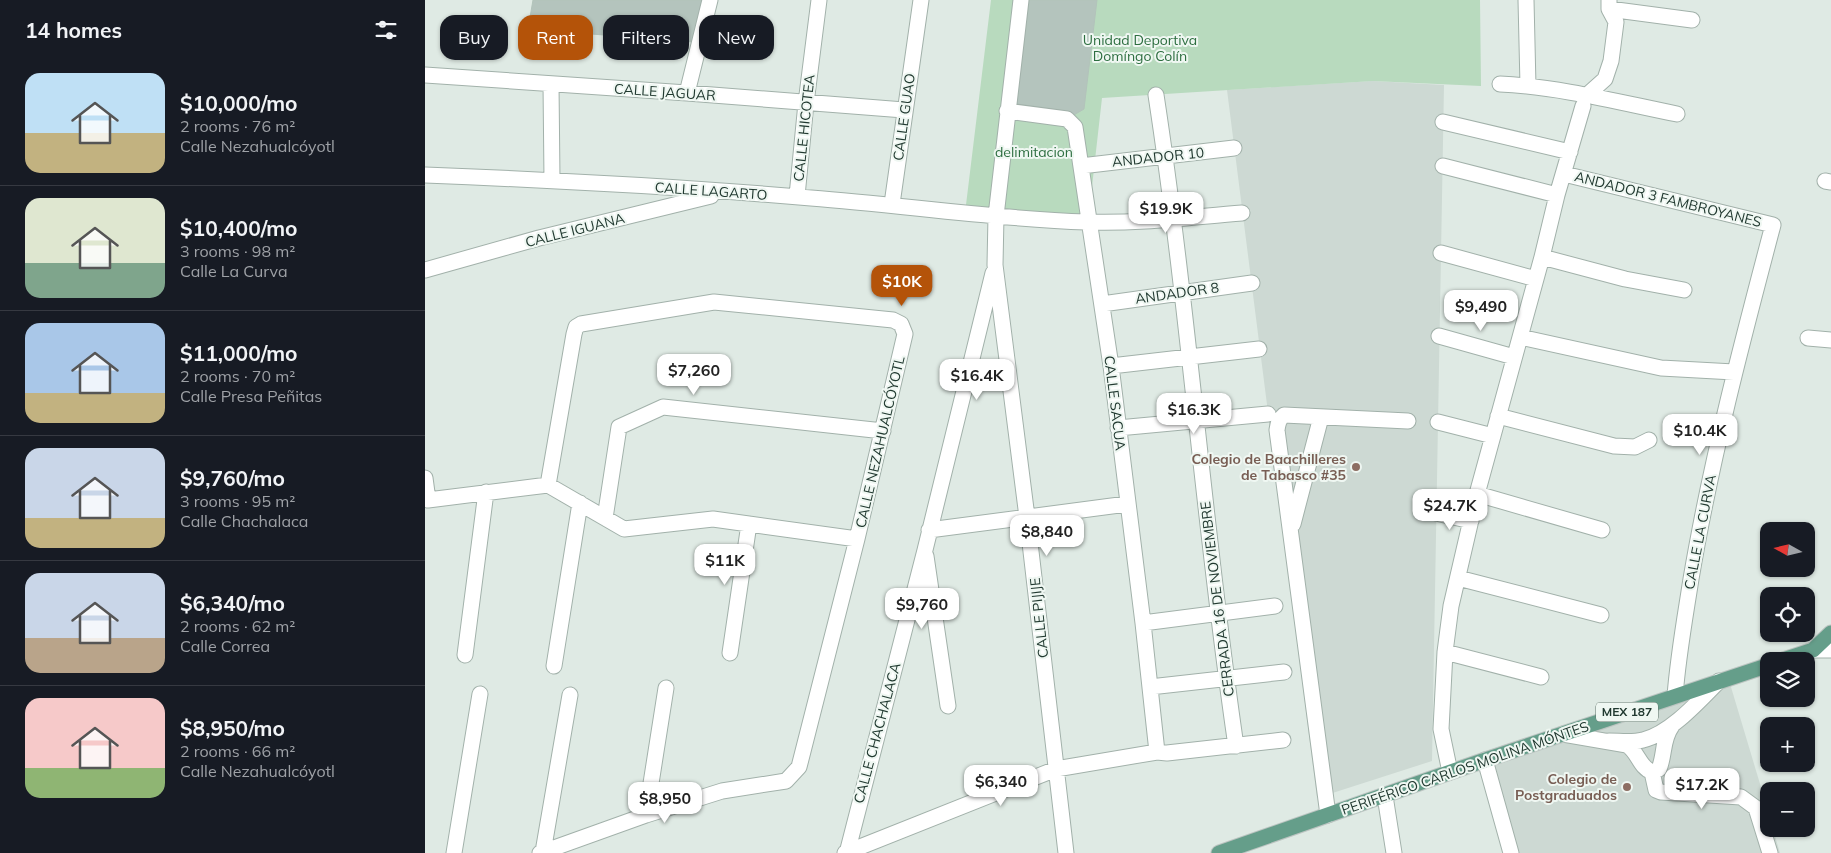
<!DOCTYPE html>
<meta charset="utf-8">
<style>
:root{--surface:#171b24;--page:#20242c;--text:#f1f3f6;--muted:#9ea1a6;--line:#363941;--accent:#b45309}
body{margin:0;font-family:Mulish,sans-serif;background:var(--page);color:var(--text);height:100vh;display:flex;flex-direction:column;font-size:19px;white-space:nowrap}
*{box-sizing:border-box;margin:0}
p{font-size:16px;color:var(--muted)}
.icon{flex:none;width:28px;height:28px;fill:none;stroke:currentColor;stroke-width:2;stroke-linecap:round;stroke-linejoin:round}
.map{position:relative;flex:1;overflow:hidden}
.panel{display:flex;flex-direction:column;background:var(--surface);width:425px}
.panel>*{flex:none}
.top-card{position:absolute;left:15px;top:15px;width:475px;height:45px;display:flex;gap:10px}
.needle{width:32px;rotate:278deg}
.fabs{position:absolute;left:1335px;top:522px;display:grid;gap:10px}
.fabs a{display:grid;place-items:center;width:55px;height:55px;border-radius:10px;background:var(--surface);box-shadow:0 1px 4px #0004;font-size:25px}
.price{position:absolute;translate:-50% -42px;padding:0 11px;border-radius:10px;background:#fff;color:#222;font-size:16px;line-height:32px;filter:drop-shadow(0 1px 2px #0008)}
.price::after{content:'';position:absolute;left:50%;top:30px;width:15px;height:11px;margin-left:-8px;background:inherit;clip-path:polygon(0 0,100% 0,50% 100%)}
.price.current{background:var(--accent);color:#fff}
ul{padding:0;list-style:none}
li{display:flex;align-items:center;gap:15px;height:125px;padding:0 25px}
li+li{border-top:1px solid var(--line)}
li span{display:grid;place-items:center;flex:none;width:140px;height:100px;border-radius:15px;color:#555}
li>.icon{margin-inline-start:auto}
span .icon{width:60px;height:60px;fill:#fffc;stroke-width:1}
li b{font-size:21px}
h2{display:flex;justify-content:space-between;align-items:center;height:60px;padding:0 25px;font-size:21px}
.chip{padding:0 18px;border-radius:15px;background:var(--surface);box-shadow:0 1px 4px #0004;font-size:18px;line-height:45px}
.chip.current{background:var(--accent);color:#fff}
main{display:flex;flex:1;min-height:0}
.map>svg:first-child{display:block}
.built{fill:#cdd9d3}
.green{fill:#b8dabe}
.building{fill:#b4c4bd;stroke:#b2c3ba}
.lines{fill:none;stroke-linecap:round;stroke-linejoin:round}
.minor-casing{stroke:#a2b1aa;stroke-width:17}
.major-casing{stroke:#bcc4c1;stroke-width:17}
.minor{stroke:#fff;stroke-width:15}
.major{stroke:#659e8a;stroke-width:15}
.education-dot{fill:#8d6e63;stroke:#eff7f2;stroke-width:2}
.labels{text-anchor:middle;stroke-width:4;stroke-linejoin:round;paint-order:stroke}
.shield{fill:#eff7f2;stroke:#5f726a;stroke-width:1}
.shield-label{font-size:12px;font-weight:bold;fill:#213930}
.park-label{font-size:14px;fill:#2d6e40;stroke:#eff7f2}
.street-label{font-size:14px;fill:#213930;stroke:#eff7f2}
.education-label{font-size:14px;font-weight:bold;fill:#785e54;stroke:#eff7f2;text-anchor:end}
</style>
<main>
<section class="panel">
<h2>14 homes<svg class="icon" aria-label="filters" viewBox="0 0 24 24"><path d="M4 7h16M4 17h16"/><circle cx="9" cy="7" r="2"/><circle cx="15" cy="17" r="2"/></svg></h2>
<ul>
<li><span style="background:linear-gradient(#bfe0f5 60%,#c2b280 0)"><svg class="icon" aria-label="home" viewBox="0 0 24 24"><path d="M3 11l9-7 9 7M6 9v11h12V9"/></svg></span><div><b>$10,000/mo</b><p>2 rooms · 76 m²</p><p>Calle Nezahualcóyotl</p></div></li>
<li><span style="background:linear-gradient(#dfe7d0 65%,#7fa58c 0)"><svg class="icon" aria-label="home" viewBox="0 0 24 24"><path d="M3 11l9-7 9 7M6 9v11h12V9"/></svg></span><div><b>$10,400/mo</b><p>3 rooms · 98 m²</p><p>Calle La Curva</p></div></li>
<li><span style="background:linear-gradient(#a9c7e8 70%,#c2b280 0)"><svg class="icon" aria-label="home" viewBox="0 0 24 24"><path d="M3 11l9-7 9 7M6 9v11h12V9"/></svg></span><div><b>$11,000/mo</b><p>2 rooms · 70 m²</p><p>Calle Presa Peñitas</p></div></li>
<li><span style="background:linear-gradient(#c9d6e8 70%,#c2b280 0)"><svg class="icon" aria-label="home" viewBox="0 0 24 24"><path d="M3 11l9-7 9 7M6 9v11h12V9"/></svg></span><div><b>$9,760/mo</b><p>3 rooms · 95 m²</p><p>Calle Chachalaca</p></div></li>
<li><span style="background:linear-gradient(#c9d6e8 65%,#b9a48a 0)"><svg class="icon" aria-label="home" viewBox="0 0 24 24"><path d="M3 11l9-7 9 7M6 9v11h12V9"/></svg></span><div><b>$6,340/mo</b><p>2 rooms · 62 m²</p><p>Calle Correa</p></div></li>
<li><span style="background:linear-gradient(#f6c9c9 70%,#8fb573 0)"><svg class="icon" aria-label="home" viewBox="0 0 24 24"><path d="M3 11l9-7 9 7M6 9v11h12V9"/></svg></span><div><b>$8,950/mo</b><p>2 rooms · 66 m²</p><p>Calle Nezahualcóyotl</p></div></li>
</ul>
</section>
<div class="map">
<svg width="1406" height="853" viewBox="0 0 1406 853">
<rect width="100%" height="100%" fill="#dfeae4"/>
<path class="built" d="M948,81L1019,85L1007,761L892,798L802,90Z
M1303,677L1344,814V829H1348L1355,853H1086L1060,760Z"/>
<path class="green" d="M566,0H1055L1056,86L948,81L677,98L663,222L540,213Z"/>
<path class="building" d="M108,0H277L268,42L103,29Z
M596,0H672L659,109L642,119L582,111Z"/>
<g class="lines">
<defs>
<path id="minor" d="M596,0L571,216L570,265L602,517L641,853
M1101,0L1103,86
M1184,9L1267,20
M0,75L262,93L479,110
M126,84L127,180
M1075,84C1135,87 1193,102 1252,114
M262,93L285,0
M731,95C764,311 779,530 811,746
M1161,96L1180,79L1186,61L1191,22L1184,9V0
M582,111L642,119L650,127L686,366L718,623L732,752
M1018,122L1145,152
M656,166L809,148
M1018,166L1132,195
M1139,174L1348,225C1317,342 1286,460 1266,579C1260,618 1253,656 1250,696
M0,175C129,180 258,187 386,198C478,205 569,219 661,222C713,224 766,217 817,213
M1400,181L1406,182
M372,196L381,103L394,0
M467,204L496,0
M1016,253L1111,279
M1117,257L1200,279L1259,290
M0,270L114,238L286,196
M677,304L827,283
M1014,336L1089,357
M1095,337L1236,368L1309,372
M1383,338L1406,340
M686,366L834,349
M1073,416L1189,446L1210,447L1224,440
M1013,422L1068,436
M693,428L843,414
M0,478L3,500L123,485L199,529L288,519L432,539
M1052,494L1177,530
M1011,513L1046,521
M180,518L194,427L238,407L458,431
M868,524L896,417
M504,530L702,504
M501,556L523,706
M1033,578L1176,615
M718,623L850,606
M1388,650H1406
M1020,652L1116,677
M305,653L324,524
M40,655L61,492
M129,666L155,503
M725,687L859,672
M1138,734L1202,745C1214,753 1214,767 1227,772
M1184,741C1195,741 1207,743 1218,740C1245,734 1275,700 1294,681
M1060,760L1086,853
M1025,772L1016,729L1020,652L1026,606L1052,494L1117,257L1132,195L1158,106
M1227,772L1231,790L1236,792L1316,797L1331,808L1345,853
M1227,772L1234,769C1240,755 1237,739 1247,726
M960,796L969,853
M221,815L241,688
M903,815L852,430C853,423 854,419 859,415L983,421
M118,852L145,695
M29,853L55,694
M115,853L221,815L297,791L361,781L374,767L432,539L480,334L476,324L468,320L289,302L156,324L151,327L149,334L123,485
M420,853L631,769L732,752L742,753L858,740
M422,853L500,550L568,273"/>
<path id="major" d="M1355,661L1388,650L1406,633
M794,853L1060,760L1344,665"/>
</defs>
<use href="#minor" class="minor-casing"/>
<use href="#major" class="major-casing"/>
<use href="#minor" class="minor"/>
<use href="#major" class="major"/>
</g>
<g class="education-dot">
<circle cx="931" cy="467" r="5"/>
<circle cx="1202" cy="787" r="5"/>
</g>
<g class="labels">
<rect class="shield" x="1171" y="702.5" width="62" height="19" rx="4"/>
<g class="shield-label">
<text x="1202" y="716">MEX 187</text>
</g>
<g class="park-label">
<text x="715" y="45">Unidad Deportiva<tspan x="715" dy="16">Domíngo Colín</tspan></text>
<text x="609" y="157">delimitacion</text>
</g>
<g class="street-label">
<text transform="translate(240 92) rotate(4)" y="5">CALLE JAGUAR</text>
<text transform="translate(479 117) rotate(-82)" y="5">CALLE GUAO</text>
<text transform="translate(379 128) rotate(-84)" y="5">CALLE HICOTEA</text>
<text transform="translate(733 157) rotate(-6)" y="5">ANDADOR 10</text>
<text transform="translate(286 191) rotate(4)" y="5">CALLE LAGARTO</text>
<text transform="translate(1243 199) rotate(14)" y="5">ANDADOR 3 FAMBROYANES</text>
<text transform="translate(150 230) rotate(-14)" y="5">CALLE IGUANA</text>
<text transform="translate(752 293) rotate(-8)" y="5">ANDADOR 8</text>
<text transform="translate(690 403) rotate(83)" y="5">CALLE SACUA</text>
<text transform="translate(455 442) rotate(-77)" y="5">CALLE NEZAHUALCÓYOTL</text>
<text transform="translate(1275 532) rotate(-79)" y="5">CALLE LA CURVA</text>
<text transform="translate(792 599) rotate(-97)" y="5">CERRADA 16 DE NOVIEMBRE</text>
<text transform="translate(614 618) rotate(-96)" y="5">CALLE PIJIJE</text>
<text transform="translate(452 733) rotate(-75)" y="5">CALLE CHACHALACA</text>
<text transform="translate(1040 768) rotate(-19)" y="5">PERIFÉRICO CARLOS MOLINA MÓNTES</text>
</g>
<g class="education-label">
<text x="921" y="464">Colegio de Baachilleres<tspan x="921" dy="16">de Tabasco #35</tspan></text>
<text x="1192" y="784">Colegio de<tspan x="1192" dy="16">Postgraduados</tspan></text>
</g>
</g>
</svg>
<div class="fabs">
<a><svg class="needle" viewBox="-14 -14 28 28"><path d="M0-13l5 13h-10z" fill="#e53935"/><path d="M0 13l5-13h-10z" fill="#9ea1a6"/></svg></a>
<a><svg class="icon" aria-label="locate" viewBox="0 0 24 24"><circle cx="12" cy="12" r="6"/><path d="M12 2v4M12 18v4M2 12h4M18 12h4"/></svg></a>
<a><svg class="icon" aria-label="layers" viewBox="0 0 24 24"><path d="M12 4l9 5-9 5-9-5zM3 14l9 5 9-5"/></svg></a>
<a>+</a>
<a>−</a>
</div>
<b class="price" style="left:741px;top:234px">$19.9K</b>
<b class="price current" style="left:477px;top:307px">$10K</b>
<b class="price" style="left:1056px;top:332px">$9,490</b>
<b class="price" style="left:269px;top:396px">$7,260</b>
<b class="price" style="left:552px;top:401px">$16.4K</b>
<b class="price" style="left:769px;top:435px">$16.3K</b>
<b class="price" style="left:1275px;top:456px">$10.4K</b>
<b class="price" style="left:1025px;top:531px">$24.7K</b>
<b class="price" style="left:622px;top:557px">$8,840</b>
<b class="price" style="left:300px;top:586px">$11K</b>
<b class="price" style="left:497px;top:630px">$9,760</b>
<b class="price" style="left:576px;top:807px">$6,340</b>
<b class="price" style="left:1277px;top:810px">$17.2K</b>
<b class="price" style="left:240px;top:824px">$8,950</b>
<div class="top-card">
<a class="chip">Buy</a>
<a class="chip current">Rent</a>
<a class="chip">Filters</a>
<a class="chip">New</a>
</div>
</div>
</main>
